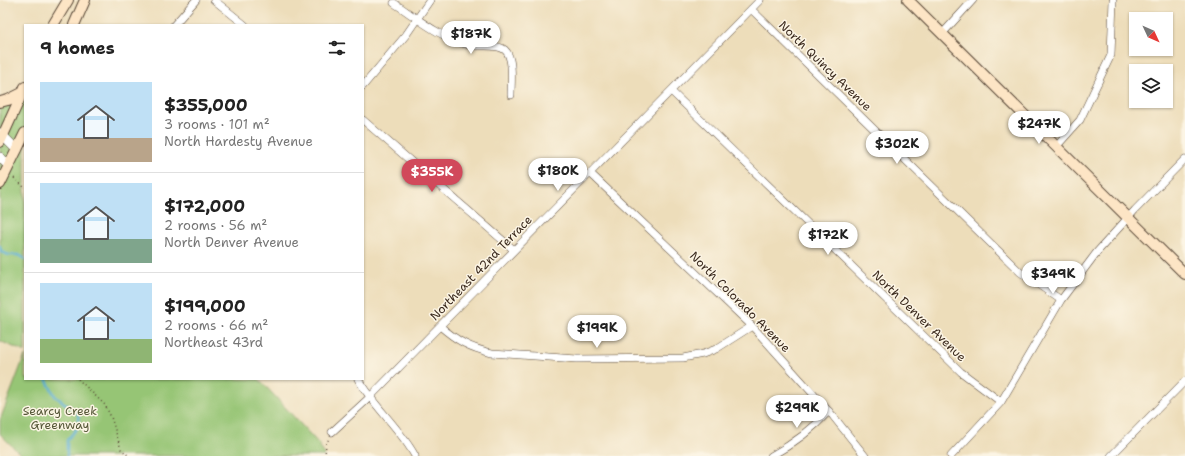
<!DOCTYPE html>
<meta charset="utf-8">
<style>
:root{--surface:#fff;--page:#f2f2f2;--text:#222;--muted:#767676;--line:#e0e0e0;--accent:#d1495b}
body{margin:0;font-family:"Shantell Sans",sans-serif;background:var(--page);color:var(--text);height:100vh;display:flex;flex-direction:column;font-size:15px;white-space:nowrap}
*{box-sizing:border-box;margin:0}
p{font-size:13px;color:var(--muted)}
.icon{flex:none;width:22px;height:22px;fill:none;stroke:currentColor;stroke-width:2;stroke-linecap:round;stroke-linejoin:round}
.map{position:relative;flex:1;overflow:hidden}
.drawer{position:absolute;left:24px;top:24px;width:340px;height:356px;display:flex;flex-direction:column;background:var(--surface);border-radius:0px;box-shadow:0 1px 3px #0004}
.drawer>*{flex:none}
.needle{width:26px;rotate:134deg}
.buttons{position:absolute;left:1129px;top:12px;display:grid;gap:8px}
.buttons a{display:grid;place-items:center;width:44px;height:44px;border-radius:0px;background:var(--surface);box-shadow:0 1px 3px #0004;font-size:20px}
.price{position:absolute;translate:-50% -34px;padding:0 9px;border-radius:14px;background:#fff;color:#222;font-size:13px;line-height:26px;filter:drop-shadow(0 1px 2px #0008)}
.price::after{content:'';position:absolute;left:50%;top:24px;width:12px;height:9px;margin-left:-6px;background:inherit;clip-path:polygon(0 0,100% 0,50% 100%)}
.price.current{background:var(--accent);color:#fff}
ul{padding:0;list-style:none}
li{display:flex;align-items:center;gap:12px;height:100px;padding:0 16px}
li+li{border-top:1px solid var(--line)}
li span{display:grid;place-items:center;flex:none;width:112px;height:80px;border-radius:0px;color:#555}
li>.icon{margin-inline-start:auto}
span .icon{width:48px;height:48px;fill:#fffc;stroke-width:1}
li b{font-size:17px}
h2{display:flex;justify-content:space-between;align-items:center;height:48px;padding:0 16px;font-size:17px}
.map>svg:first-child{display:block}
.green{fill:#96c574;stroke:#687849}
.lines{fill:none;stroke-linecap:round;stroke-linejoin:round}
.stream{stroke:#56add3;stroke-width:2.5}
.minor-casing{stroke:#564535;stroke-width:8}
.tertiary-casing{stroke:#564535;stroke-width:10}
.secondary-casing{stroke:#564535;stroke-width:12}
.path{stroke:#564535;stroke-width:1.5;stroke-dasharray:1 3;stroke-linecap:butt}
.minor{stroke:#fff;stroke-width:7}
.tertiary{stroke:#fff;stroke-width:9}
.secondary{stroke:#fde5c5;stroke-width:10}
.labels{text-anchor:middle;stroke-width:3;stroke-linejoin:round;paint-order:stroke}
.street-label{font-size:12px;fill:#3b2a1e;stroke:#fcf5e5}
.park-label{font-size:12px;fill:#565838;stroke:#fcf5e5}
</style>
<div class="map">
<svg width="1185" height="456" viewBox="0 0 1185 456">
<rect width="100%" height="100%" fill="#fcf5e5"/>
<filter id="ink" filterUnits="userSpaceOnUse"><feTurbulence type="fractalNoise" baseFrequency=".025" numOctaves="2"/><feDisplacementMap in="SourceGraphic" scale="8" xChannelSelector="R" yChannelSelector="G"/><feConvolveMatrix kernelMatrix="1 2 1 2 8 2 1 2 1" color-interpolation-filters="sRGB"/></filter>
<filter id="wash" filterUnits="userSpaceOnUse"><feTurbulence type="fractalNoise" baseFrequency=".012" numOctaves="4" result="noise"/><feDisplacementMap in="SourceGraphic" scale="16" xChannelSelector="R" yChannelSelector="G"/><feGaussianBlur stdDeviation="0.9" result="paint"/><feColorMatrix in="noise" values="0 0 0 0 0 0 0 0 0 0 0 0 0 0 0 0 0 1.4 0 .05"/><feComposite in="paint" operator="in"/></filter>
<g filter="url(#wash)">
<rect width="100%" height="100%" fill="#edddba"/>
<path class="green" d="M25,98V352L0,341V102Z
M25,355V379H259L319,444L325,456H22L0,434V420Z"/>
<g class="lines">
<path class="stream" d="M0,246L1,252L9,255H19L25,259
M46,379L55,396L78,413L79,426L67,440V456"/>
</g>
</g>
<g filter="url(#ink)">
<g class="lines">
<defs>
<path id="minor" d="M214,0L245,25
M394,3C417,18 442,39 469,45C480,48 496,43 505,50C514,58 511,83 511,95
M751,9L1020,272L1061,300
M174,25L196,0
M942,34L973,0
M363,86L406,35L430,0
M671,91L961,372L1001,402
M363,120L514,250
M1056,147L1080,120L1111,55L1113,0
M590,173L752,326L833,416L865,456
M440,326C457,341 470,348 492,353L577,359L683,358L703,354L716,349L752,326
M358,379C374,407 400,428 415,456
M332,432L370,397L760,0
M771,456C793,444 812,430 829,411
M951,456L1001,402L1061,300L1097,252L1135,210L1185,159
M1111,456L1185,381"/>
<path id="tertiary" d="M0,133L17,150
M0,157L9,166"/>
<path id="secondary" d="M908,0L1185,274
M53,25L68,0
M74,25L85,0
M0,102L8,100L22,93
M0,142L25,87
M0,184L25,133"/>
</defs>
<use href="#minor" class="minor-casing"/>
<use href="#tertiary" class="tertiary-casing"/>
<use href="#secondary" class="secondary-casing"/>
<path class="path" d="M14,178L25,188
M78,379L105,405L111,417L121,449L129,456
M325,456L326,443L329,439"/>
<use href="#minor" class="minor"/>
<use href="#tertiary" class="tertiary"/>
<use href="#secondary" class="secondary"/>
</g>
</g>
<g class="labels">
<g class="street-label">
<text transform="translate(825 66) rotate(44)" y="4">North Quincy Avenue</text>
<text transform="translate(481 268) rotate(-46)" y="4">Northeast 42nd Terrace</text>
<text transform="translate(740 302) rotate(45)" y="4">North Colorado Avenue</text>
<text transform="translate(919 316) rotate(44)" y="4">North Denver Avenue</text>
</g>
<g class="park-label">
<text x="60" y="415">Searcy Creek<tspan x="60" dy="14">Greenway</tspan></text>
</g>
</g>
</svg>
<div class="buttons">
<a><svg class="needle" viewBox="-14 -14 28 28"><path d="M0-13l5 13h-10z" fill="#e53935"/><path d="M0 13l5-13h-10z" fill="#767676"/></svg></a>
<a><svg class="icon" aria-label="layers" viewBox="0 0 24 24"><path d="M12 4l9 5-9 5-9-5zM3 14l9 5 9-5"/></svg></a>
</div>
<b class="price" style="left:471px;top:55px">$187K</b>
<b class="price" style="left:1039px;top:145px">$247K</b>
<b class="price" style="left:897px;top:165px">$302K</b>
<b class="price" style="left:558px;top:192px">$180K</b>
<b class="price current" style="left:432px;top:193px">$355K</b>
<b class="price" style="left:828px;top:256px">$172K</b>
<b class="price" style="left:1053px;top:295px">$349K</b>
<b class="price" style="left:597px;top:349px">$199K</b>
<b class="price" style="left:797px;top:429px">$299K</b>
<section class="drawer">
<h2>9 homes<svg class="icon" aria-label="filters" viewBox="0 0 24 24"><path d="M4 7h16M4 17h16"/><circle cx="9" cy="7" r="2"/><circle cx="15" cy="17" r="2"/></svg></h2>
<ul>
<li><span style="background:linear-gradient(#bfe0f5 70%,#b9a48a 0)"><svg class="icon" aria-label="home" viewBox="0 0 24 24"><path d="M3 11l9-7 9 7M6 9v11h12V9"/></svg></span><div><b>$355,000</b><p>3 rooms · 101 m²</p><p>North Hardesty Avenue</p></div></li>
<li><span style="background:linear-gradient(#bfe0f5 70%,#7fa58c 0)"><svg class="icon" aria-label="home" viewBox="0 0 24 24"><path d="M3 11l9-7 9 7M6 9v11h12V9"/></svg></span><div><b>$172,000</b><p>2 rooms · 56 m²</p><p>North Denver Avenue</p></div></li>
<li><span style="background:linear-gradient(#bfe0f5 70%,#8fb573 0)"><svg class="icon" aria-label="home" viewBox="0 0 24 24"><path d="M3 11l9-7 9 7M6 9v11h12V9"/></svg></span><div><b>$199,000</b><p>2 rooms · 66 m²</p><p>Northeast 43rd</p></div></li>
</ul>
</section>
</div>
